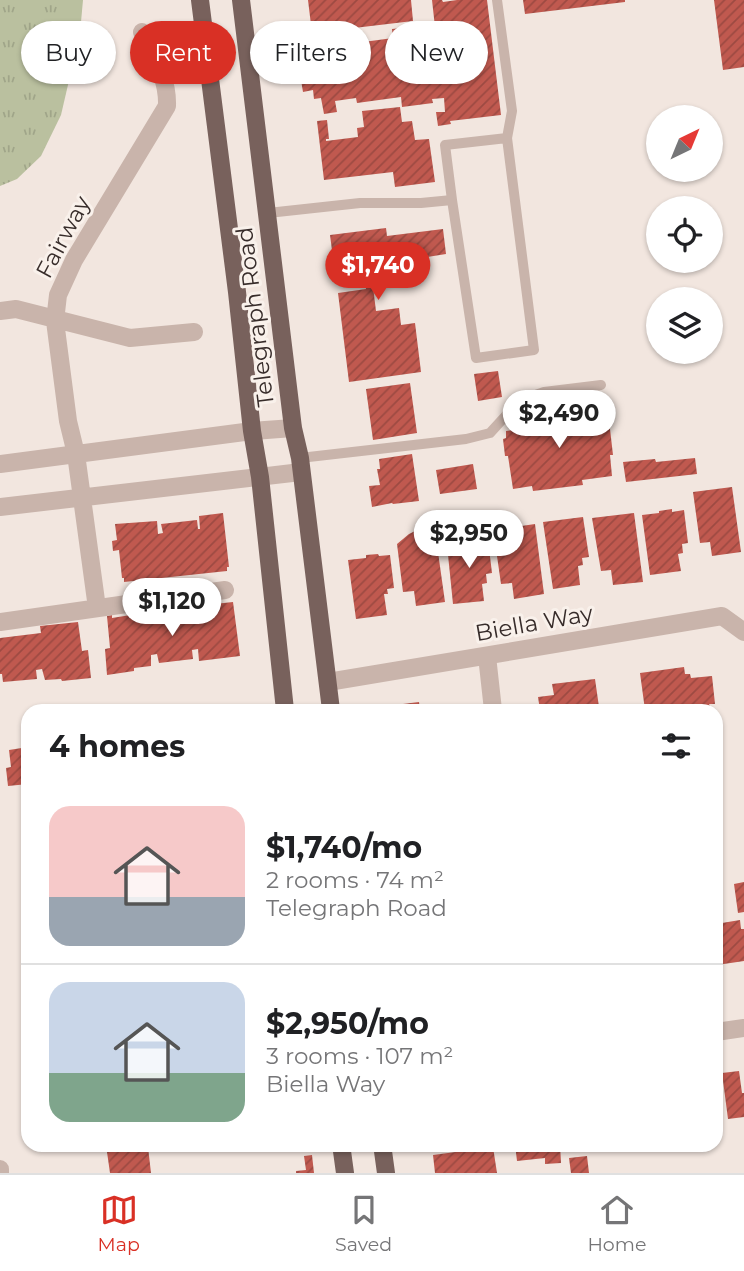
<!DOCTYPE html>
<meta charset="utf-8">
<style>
:root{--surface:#fff;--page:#f6f6f6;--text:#202124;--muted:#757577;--line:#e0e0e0;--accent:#d93025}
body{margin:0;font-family:Montserrat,sans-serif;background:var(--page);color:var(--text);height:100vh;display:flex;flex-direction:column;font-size:26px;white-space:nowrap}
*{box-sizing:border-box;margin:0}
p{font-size:23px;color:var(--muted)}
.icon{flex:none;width:38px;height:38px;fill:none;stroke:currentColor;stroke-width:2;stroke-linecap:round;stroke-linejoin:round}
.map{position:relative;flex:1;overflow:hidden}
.sheet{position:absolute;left:21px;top:704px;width:702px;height:448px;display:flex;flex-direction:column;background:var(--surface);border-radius:21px;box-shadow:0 2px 5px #0004}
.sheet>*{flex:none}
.hud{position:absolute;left:21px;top:21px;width:704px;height:63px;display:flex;gap:14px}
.needle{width:46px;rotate:43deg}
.fabs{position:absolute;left:646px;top:105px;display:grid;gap:14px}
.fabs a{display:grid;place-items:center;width:77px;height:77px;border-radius:50%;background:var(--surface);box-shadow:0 2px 5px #0004;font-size:35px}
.price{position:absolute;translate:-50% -60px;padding:0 16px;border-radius:24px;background:#fff;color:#222;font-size:23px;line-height:46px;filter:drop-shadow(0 2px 4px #0008)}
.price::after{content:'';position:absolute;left:50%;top:42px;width:21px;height:16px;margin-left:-10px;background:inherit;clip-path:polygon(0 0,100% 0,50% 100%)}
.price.current{background:var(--accent);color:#fff}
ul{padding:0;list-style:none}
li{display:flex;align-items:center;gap:21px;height:175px;padding:0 28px}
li+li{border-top:2px solid var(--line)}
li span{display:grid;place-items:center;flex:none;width:196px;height:140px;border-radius:21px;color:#555}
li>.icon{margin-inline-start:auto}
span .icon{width:84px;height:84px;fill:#fffc;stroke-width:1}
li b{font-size:30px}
h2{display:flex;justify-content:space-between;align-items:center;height:84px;padding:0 28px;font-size:30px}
.chip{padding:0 24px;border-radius:32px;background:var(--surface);box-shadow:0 2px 5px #0004;font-size:24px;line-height:63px}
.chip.current{background:var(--accent);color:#fff}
.tabs{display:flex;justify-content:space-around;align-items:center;height:98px;border-top:2px solid var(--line);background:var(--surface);font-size:19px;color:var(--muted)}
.tabs a{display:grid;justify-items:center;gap:4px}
.tabs .current{color:var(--accent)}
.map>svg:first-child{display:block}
.grass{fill:url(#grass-tufts)}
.building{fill:url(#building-hatch)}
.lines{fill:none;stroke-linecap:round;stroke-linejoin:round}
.service{stroke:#c9b4ab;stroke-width:10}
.minor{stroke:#c9b4ab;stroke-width:18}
.tertiary{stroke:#c9b4ab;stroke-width:18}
.primary{stroke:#78615c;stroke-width:18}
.labels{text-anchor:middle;stroke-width:6;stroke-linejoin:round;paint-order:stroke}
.street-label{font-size:23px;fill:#372c2a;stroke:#f9f1eb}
</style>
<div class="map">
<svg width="744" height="1173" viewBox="0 0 744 1173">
<defs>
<pattern id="grass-tufts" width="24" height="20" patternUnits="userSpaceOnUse" patternTransform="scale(1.75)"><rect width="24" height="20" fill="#bac09f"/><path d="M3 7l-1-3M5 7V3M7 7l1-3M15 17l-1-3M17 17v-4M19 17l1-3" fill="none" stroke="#a0a589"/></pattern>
<pattern id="building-hatch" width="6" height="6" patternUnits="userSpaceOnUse" patternTransform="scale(1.75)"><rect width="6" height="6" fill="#c0594f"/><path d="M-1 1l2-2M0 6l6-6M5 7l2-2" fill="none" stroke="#9d4a42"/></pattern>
</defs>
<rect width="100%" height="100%" fill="#f2e6df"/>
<path class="grass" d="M0,0H83L80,33L61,115L41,156L17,179L0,186Z"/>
<path class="building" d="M308,0H411L413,21L312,33Z
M432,0H442L443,2L457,0H487L501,115L450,121L451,124L438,126L436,112H445L444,98L432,99L433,103L402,107L401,97L357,103L356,98L335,101L337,112L324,114L321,98L314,99L313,90L303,92L299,68L310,66L309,58L316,57L314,44L342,40L343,50L356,48V43L393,38L392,29L422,26V28L435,27Z
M523,0H625V2L525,14Z
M714,0H744V67L723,70Z
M400,107L402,122L412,121L415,140L429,139L435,182L395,187L393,172L324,180L317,121L327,120L329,139H326V141L358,137L357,128L364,127L362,111Z
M386,228L387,236L443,229L446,254L390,263V260L370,263L376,311L399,308L401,325L415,323L421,372L349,382L338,293L366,289L365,282L340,285L336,258H333L330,235Z
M498,371L502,397L478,401L474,374Z
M410,383L417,433L373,440L366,389Z
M559,404L560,412L583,409L585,420L605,418L607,429H610L613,455H610L612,476L582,480L583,485L533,491L532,486L513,489L508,456H505L503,439L506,438V431L530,428L529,416L536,415L535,407Z
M412,454L419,501L393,504L392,503L372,507L369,486L380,485L377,469H380L379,459Z
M695,458L697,474L626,482L623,462L655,459L656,462Z
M473,464L477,489L440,494L436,470Z
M732,487L741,552L712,556L710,542L700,543L693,492Z
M672,509V512L684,510L688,543L682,544L683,553L678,554L681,571L650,575L642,515L659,513V511Z
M223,513L229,567H227V571L124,582V578H122L119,550L113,551L112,541L117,540L115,524L157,521L158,534L163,533L161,524L197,520L198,529H200L199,516Z
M634,513L643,582L613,585L611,570L601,571L592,518Z
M583,517L589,557L582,558L583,565L578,566L580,585L553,589L543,522Z
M535,524L544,594L514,599L512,583L501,584L495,542H497L495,530Z
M415,531L425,532L436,538L445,602L416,606L414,591L403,592L397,544L409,534Z
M476,539V541L488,540L492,573L486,574L487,583L482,584L484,601L453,604L447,545L463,543V541Z
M378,554L379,556L390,555L394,588L387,589L388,594H384L387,615L356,619L348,560L366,558V555Z
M233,602L240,656L199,661L198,649L192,650L193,659L159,663L157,654L151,655V666L134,668V671L107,675L105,649L110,648L107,616L112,615V618L143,613L144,619L197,613L196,606Z
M78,622L82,651L88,650L91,678L62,681L61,679L45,680L42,669L36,670L37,679L3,682L2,674H0V638L41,633L40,626Z
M684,667L685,674H690L691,678L712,676L715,704H709L710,706L675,710H645L640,673Z
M595,679L599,707L609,706L610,710H540L538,697L554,695L552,684Z
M419,702L420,710H388L387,706Z
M28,747V784L8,786L6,768L11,767L9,750Z
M744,882V912L738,913L734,884Z
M740,920L741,929H744V961L717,965L716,924Z
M739,1071L742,1093H744V1117L728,1119L722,1073Z
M716,1101H717L722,1132L716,1133Z
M515,1144H560L561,1163L545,1164V1158L517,1161Z
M567,1144H606V1146L568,1151Z
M148,1147L151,1173H110L107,1152Z
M493,1147L497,1173H435L433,1155Z
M312,1155L314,1173H296V1171L306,1170L304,1156Z
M587,1156L589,1173H571L569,1158Z"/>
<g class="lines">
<path class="service" d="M452,200L445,145L507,138
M268,213L360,203H421L452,200L476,358L534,350L507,138L512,111L497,0
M300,458L466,439L490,433L512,409L527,398L544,392L601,385"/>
<path class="minor" d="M0,311L16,309L130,338L194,332
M0,464L252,431L293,428
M0,507L301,472
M97,608L76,454L68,421L55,321L58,295L74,260L167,106C168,78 154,56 142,32
M0,622L225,590
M487,656L493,710
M328,682L722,616L744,632
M0,1169V1173"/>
<path class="tertiary" d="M716,1032L744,1028"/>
<path class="primary" d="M200,0L237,292L252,431L260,477L285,710
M241,0L293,428L300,458L331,710
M341,1144L345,1173
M382,1144L386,1173"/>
</g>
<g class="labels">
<g class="street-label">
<text transform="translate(63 237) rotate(-62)" y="8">Fairway</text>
<text transform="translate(255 317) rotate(-97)" y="8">Telegraph Road</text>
<text transform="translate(534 623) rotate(-10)" y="8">Biella Way</text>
</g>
</g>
</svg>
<div class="fabs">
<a><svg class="needle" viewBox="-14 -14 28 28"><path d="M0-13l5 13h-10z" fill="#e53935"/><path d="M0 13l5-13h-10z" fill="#757577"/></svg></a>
<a><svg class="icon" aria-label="locate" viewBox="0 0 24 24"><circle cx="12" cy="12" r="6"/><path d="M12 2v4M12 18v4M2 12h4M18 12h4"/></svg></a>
<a><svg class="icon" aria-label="layers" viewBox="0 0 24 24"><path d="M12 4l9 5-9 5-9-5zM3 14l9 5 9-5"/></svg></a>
</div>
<b class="price current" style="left:378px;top:302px">$1,740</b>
<b class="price" style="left:559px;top:450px">$2,490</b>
<b class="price" style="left:469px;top:570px">$2,950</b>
<b class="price" style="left:172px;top:638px">$1,120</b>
<div class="hud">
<a class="chip">Buy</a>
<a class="chip current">Rent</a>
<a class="chip">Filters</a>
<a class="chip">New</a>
</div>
<section class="sheet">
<h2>4 homes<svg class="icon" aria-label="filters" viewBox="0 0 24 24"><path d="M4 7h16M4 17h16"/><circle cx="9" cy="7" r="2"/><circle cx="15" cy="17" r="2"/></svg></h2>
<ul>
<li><span style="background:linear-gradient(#f6c9c9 65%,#9aa5b1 0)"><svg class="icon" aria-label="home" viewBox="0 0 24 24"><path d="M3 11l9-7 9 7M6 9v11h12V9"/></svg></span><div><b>$1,740/mo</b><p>2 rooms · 74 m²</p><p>Telegraph Road</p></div></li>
<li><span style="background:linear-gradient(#c9d6e8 65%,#7fa58c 0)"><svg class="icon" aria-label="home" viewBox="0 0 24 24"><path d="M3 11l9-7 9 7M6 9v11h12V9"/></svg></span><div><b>$2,950/mo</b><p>3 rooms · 107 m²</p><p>Biella Way</p></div></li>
</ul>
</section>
</div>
<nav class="tabs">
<a class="current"><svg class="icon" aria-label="map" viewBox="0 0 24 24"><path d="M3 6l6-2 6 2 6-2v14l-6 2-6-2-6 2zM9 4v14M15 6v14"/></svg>Map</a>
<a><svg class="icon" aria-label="saved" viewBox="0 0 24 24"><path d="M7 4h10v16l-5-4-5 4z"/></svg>Saved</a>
<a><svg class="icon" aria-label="home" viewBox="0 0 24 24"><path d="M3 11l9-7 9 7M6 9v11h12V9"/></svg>Home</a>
</nav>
